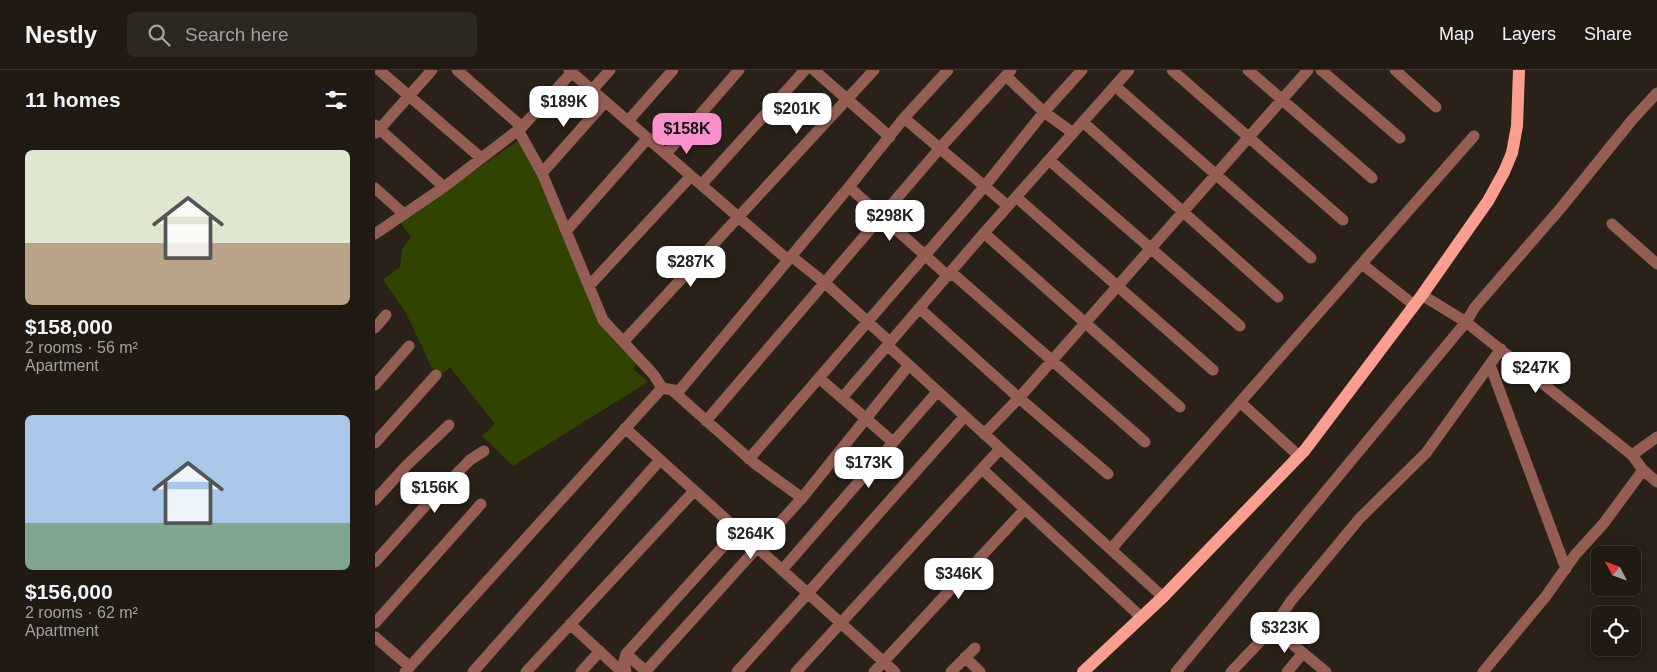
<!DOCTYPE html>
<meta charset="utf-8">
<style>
:root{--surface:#201a13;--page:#2d2721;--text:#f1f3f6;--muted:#a2a1a0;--line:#3d3833;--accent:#f890cb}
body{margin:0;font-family:Helvetica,sans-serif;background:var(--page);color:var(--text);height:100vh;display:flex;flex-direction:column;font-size:19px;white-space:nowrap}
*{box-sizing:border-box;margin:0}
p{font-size:16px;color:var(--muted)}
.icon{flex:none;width:28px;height:28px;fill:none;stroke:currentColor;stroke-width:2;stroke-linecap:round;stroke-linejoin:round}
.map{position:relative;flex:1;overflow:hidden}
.side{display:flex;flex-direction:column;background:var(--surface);width:375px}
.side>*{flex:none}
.needle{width:32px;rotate:311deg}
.tools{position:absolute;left:1216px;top:476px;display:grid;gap:10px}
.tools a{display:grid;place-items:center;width:50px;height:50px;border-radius:8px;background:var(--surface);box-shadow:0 2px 12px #0003,0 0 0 1px var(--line);font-size:25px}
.price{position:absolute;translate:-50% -42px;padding:0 11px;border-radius:10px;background:#fff;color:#222;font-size:16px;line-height:32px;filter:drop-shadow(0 1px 2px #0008)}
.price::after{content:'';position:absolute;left:50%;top:30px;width:15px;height:11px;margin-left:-8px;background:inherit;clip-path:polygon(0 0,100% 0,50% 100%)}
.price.active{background:var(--accent);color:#111}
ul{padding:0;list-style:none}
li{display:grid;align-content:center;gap:10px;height:265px;padding:0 25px}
li span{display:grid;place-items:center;height:155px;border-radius:8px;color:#555}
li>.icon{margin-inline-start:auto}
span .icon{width:90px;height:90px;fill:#fffc;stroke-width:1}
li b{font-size:21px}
h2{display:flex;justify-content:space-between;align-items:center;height:60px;padding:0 25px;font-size:21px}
header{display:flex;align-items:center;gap:30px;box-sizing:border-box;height:70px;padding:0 25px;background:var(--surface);border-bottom:1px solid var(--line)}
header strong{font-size:24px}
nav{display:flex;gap:28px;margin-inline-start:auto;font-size:18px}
.search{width:350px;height:45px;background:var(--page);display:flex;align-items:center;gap:12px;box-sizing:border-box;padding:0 18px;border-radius:8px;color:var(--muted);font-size:19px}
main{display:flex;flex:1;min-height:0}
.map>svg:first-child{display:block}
.green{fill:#314300}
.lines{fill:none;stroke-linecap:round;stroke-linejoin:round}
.minor{stroke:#955e54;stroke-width:11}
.primary{stroke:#fa9f8f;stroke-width:12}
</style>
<header>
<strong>Nestly</strong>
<div class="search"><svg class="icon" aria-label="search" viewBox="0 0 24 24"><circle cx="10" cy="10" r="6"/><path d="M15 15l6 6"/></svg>Search here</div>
<nav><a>Map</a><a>Layers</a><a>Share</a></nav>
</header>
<main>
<section class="side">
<h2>11 homes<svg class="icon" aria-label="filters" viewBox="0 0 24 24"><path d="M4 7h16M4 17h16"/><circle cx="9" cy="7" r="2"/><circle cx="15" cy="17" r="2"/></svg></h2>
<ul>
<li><span style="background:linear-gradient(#dfe7d0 60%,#b9a48a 0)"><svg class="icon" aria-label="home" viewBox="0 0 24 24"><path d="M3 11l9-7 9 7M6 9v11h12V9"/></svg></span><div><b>$158,000</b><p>2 rooms · 56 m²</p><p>Apartment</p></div></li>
<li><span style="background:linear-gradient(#a9c7e8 70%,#7fa58c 0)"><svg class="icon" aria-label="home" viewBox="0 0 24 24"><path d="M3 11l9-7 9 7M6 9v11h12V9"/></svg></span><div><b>$156,000</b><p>2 rooms · 62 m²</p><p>Apartment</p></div></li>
</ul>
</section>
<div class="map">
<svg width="1282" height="602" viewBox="0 0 1282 602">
<rect width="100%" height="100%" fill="#2a2219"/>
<path class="green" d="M143,71L161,103L224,253L263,292L258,299L273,312L138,396L107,366L120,354L75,297L67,304L57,298L31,243L8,210L25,197L27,179L36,167L25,152Z"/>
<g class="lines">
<path class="minor" d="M4,0L106,88
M82,0L147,57
M194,0L413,190
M439,0L515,67
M797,0L968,150
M873,0L997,108
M946,0L1025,68
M1020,0L1061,37
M631,6L669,42L698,63
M740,16L936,188
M217,20L235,0
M529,48L633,136
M253,51L298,0
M708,52L903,227
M0,55L69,117
M143,60L167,103L228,250L279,305L287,318
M1,63L57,0
M291,84L364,0
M674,90L865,256
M167,103L230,32
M327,114L430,0
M474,117L573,206
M0,118L29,144
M641,127L838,300
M1237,154L1282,194
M191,161L273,68
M609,163L805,337
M0,164L69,117L147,57L197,2
M416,186L450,213L515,272
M987,194L1039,235
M576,202L770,372
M214,216L316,106
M1047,225L1091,252L1257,385L1268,400L1282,412
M544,238L644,328L733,404
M0,258L11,245
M249,271L499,0
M512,275L788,527
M1115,295L1191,499
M444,308L518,372
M0,315L34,276
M298,321L379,393L427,428
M467,328L609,163L754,0
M865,332L924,386
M331,351L565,78L636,0
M250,358L520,602
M609,364L644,328L933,0
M0,373L61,305
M1257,385L1282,367
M374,389L609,117L669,42L707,0
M607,399L766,547
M0,430L32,395L74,355
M736,479L1099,66
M0,492L50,436L95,390L109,381
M407,500L562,322
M0,553L106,434
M195,554L247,602
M898,558L951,602
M0,567L35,597
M251,584L272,602
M590,587L605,602
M30,602L287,318L304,321L474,117L529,48L573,0
M98,602L285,390
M151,602L319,421
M206,602L225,581
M251,602L249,591L251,584L363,460
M268,602L271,601L427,428L534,295
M362,602L433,523L590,346
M421,602L625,379
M499,602L650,439
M576,602L600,578
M801,602L1091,252L1100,237L1185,139L1257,50L1282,23
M856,602L898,558L916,531L985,448L1051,383L1126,279
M912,602L928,583
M1108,602L1171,526L1200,485L1229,453L1268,400"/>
<path class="primary" d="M708,602L788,527L930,380L1047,225L1113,131L1129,102L1137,83L1142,56L1144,0"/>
</g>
</svg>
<div class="tools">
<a><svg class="needle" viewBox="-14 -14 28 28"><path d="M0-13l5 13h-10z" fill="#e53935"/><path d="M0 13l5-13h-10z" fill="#a2a1a0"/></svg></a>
<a><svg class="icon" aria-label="locate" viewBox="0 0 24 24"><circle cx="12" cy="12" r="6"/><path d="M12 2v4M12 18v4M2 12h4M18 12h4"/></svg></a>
</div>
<b class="price" style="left:189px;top:58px">$189K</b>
<b class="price" style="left:422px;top:65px">$201K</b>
<b class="price active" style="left:312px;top:85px">$158K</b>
<b class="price" style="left:515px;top:172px">$298K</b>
<b class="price" style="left:316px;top:218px">$287K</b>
<b class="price" style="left:1161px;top:324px">$247K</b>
<b class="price" style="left:494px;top:419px">$173K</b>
<b class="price" style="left:60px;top:444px">$156K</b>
<b class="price" style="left:376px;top:490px">$264K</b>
<b class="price" style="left:584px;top:530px">$346K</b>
<b class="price" style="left:910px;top:584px">$323K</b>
</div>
</main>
